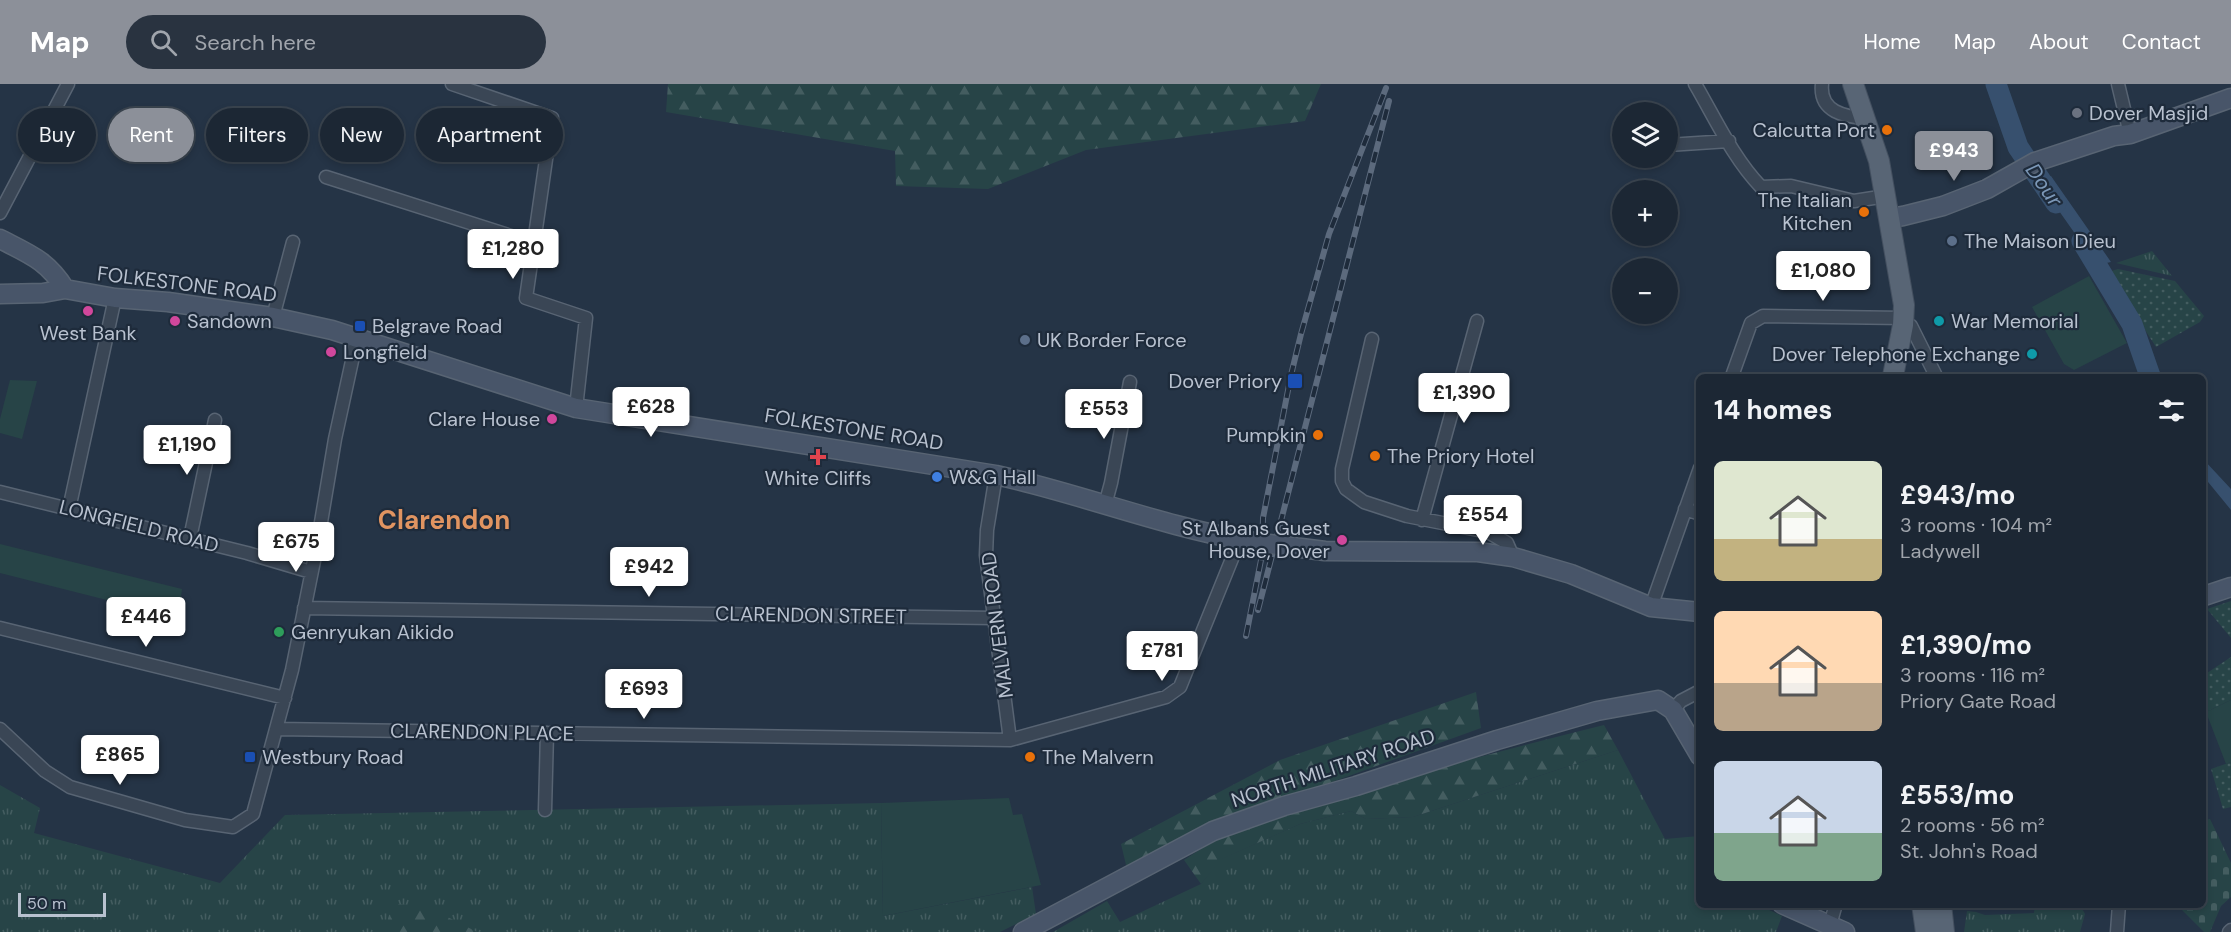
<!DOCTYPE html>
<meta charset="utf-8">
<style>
:root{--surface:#1c2734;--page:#293340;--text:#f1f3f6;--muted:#a0a5ac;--line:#3a444f;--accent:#8c9099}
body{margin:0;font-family:"DM Sans",sans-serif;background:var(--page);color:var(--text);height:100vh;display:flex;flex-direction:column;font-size:22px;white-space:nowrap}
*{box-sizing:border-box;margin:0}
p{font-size:20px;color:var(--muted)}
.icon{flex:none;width:33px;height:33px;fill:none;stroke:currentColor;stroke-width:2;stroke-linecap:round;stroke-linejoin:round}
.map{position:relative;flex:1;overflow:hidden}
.drawer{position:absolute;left:1696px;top:290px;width:510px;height:534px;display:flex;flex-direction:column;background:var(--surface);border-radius:9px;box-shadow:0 3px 9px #0003,0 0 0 2px var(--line)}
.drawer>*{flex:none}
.guide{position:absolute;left:18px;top:24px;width:570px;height:54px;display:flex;gap:12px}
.buttons{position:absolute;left:1612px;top:18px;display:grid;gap:12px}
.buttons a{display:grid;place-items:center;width:66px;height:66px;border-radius:50%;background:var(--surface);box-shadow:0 3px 9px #0003,0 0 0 2px var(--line);font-size:30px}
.scale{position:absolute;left:18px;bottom:15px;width:88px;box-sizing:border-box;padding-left:6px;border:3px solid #b8c1cf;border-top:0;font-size:16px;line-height:21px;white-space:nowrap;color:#b8c1cf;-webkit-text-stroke:4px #1e2b3b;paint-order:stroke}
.price{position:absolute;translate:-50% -51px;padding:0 14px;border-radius:6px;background:#fff;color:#222;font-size:20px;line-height:39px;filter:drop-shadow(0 2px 3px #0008)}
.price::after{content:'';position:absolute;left:50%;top:36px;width:18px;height:14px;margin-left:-9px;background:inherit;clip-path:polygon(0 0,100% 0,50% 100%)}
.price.current{background:var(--accent);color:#fff}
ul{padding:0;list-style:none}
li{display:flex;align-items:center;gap:18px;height:150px;padding:0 18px}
li span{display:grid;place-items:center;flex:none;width:168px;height:120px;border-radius:9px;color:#555}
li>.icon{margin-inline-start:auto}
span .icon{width:72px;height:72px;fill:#fffc;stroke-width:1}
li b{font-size:26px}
h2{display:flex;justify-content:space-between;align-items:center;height:72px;padding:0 18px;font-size:26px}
.pill{padding:0 21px;border-radius:27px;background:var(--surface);box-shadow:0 3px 9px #0003,0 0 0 2px var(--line);font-size:21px;line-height:54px}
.pill.current{background:var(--accent);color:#fff}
header{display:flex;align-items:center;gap:36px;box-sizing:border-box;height:84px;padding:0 30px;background:var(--accent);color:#fff}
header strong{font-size:28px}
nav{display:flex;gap:33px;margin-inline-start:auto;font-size:21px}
.search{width:420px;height:54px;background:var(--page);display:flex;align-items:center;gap:15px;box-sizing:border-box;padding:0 21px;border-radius:33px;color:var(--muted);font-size:22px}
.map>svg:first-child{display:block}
.grass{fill:url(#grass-tufts)}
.forest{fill:url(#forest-firs)}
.cemetery{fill:url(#cemetery-stones)}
.park{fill:url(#park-dots)}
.garden{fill:#274447}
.water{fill:#37506e}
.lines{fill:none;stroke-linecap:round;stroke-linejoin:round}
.river{stroke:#37506e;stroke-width:21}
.street-casing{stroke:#586473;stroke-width:15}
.secondary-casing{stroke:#586473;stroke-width:21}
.primary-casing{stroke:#434f5f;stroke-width:22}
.street{stroke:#3a4655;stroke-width:12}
.secondary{stroke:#485569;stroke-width:18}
.primary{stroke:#586575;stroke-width:20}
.rail-casing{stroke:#5c6a7d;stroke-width:6}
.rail{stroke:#1e2b3b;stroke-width:4;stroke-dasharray:11;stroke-linecap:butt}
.secondary-bridge-casing{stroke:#586473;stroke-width:21;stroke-linecap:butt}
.secondary-bridge{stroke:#485569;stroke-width:18}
.worship-dot{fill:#6b7280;stroke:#1e2b3b;stroke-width:2}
.food-dot{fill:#e8710a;stroke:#1e2b3b;stroke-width:2}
.service-dot{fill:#5c6f8a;stroke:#1e2b3b;stroke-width:2}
.hotel-dot{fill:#d1479c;stroke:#1e2b3b;stroke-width:2}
.culture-dot{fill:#0f9aa8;stroke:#1e2b3b;stroke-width:2}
.transit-dot{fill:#1a4fb4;stroke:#1e2b3b;stroke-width:2}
.health-dot{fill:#e0444e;stroke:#1e2b3b;stroke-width:2}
.shop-dot{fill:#3f7fe0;stroke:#1e2b3b;stroke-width:2}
.leisure-dot{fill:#2e9e5b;stroke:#1e2b3b;stroke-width:2}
.labels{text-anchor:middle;stroke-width:4.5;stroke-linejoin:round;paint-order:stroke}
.poi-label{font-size:20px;fill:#b8c1cf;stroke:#1e2b3b;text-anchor:start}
.street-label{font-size:20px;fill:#b8c1cf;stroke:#1e2b3b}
.water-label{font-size:21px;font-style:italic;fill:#7c98b8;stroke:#1e2b3b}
.district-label{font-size:26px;font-weight:bold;fill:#e09461;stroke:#1e2b3b}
</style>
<header>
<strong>Map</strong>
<div class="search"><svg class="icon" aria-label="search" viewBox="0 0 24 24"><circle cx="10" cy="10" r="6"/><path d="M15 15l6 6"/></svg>Search here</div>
<nav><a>Home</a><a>Map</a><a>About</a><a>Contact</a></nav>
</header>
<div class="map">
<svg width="2231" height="848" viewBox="0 0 2231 848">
<defs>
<pattern id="grass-tufts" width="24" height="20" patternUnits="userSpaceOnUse" patternTransform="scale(1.5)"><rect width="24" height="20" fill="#274447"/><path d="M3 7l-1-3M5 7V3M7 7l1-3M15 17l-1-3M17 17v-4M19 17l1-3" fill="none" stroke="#445d60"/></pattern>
<pattern id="forest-firs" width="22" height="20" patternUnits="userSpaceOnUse" patternTransform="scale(1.5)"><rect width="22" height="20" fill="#274447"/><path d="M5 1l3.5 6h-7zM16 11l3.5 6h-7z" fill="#445d60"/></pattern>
<pattern id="cemetery-stones" width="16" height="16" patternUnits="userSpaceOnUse" patternTransform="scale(1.5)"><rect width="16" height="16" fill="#274447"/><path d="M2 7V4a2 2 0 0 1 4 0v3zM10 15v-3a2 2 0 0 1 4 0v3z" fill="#445d60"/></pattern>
<pattern id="park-dots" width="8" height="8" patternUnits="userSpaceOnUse" patternTransform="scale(1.5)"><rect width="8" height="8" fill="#274447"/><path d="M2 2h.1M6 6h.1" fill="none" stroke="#445d60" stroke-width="1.8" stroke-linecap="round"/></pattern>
</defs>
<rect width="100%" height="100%" fill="#253446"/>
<path class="grass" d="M2152,167L2172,192L2116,179Z
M1618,666L1665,755L1699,752L1700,820L1758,821L1782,832L1776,848H1053L1107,817L1120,838L1201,800L1221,775L1300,740L1351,727L1366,735L1413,733Z
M0,701L40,724L34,749L220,799L285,731L881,719L883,832L1032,803L1036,830L1000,848H0Z
M2080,821L2085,830L2080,848H1964L1967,827L1976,828L1985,831L2034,829L2035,821Z"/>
<path class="forest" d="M668,0H1321L1305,37L1086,66L988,105L896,102L895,67L666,28Z
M1476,608L1481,644L1222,738L1127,785L1121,760L1280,676Z
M1604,641L1618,666L1413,733L1366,735L1351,727L1300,740L1222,775L1201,800L1184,776C1233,742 1284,730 1340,713C1427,686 1516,663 1604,641Z
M398,820L428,823L477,848H394L388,835Z"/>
<path class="cemetery" d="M2210,735L2231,779V813L2221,822L2210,848H2204L2177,821L2204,820V736Z"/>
<path class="park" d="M2118,185L2175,197L2204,232L2200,238L2156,263L2108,188Z
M2231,517V554L2207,525Z
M2231,573V616L2206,628L2204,622V591Z
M2231,678V723L2223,725L2211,685Z"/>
<path class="garden" d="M2089,192L2127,259L2074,286L2064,280L2032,223Z
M10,296L37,297L22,355L0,349V335Z
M0,460L182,505L178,534L0,489Z
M2231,616V678L2226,680L2206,628Z
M1009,714L1013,731L1022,730L1041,801L883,832L881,719Z"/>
<path class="water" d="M2051,92L2111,178L2097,181L2038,97Z
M2110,188L2147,257L2161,292H2151L2132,240L2101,191Z
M2204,376L2231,405V426L2204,393Z"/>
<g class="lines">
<path class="river" d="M1996,0L2018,63L2056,119
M2082,157L2132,240L2150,292"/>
<defs>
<path id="street" d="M452,0L552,34L526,214L586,234L576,324
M1695,0C1715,34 1733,74 1761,103L1791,102L1854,117L1886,112
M1822,0C1819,28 1845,33 1866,34
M2118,0L2130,50
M1668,61L1729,57
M326,93L533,159
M0,129L68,0
M273,233L293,158
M1903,241L1911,242L1936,292
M1372,255L1342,385V397L1346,405L1364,418L1407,432L1488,448L1507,459L1513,473
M1732,292L1751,239L1763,232L1904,234
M996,391L987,446L986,471L1010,656
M0,408L247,469L311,488
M1105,421L1111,399L1130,298
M69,425L115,214
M1685,425L1700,430
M1422,436L1477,237
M190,454L215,336
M1651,523L1700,384
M304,524L994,534
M0,544L285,614
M1673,626L1681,617L1700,607
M0,645L45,687L70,703L185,736L233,743L253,730L292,586L317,462L335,355L357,254
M277,645L1010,656L1166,613L1180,603L1240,455
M545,726L547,649
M1830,841L1836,820
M2117,848L2119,820
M2229,848L2231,846"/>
<path id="secondary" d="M1890,134L1903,132L1943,122L1987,105L2035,78L2114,52L2130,50L2231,14
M0,155C29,170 47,176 65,205
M0,210L43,209L65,205L115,214L168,218L273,233L332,246L576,324L996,391C1081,410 1162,442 1247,457
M1293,463L1325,467L1478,468L1513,473L1571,490L1651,523L1700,528
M2204,512L2231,503
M1782,820L1845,848
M1023,848L1213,747L1284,722L1356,702L1497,656L1597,627L1658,616L1673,626L1700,672"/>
<path id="primary" d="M1853,0L1879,77L1904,221L1903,241L1893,292
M1922,820L1926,848
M1941,820L1944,848"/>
</defs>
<use href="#street" class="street-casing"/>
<use href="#secondary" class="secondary-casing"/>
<use href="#primary" class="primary-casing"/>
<use href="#street" class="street"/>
<use href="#secondary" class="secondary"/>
<use href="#primary" class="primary"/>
<defs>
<path id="rail" d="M1258,526L1389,17
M1246,552L1262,471L1263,434L1291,291L1301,250L1329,150L1386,4"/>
</defs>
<use href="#rail" class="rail-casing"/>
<use href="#rail" class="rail"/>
<defs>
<path id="secondary-bridge" d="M1247,457L1293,463"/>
</defs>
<use href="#secondary-bridge" class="secondary-bridge-casing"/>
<use href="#secondary-bridge" class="secondary-bridge"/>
</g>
<circle class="worship-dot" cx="2077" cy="29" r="6"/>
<g class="food-dot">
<circle cx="1887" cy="46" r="6"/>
<circle cx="1864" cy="128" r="6"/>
<circle cx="1318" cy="351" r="6"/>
<circle cx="1375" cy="372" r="6"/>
<circle cx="1030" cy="673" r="6"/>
</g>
<g class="service-dot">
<circle cx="1952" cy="157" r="6"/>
<circle cx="1025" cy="256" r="6"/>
</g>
<g class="hotel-dot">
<circle cx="88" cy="227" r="6"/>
<circle cx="175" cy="237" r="6"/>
<circle cx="331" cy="268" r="6"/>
<circle cx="552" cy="335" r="6"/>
<circle cx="1342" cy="456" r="6"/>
</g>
<g class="culture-dot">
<circle cx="1939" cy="237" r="6"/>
<circle cx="2032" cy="270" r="6"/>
</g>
<g class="transit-dot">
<rect x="354" y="236" width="12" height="12" rx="3"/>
<rect x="1287" y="289" width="16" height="16" rx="3"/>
<rect x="244" y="667" width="12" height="12" rx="3"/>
</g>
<path class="health-dot" d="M815 364h6v6h6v6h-6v6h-6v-6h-6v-6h6z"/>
<circle class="shop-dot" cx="937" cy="393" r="6"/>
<circle class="leisure-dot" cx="279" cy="548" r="6"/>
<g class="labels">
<g class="poi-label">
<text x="2089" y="36">Dover Masjid</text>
<text x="1875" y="53" text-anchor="end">Calcutta Port</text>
<text x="1852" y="123" text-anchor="end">The Italian<tspan x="1852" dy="23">Kitchen</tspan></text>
<text x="1964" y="164">The Maison Dieu</text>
<text x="187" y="244">Sandown</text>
<text x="1951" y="244">War Memorial</text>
<text x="372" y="249">Belgrave Road</text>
<text x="88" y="256" text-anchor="middle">West Bank</text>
<text x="1037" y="263">UK Border Force</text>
<text x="343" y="275">Longfield</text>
<text x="2020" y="277" text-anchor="end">Dover Telephone Exchange</text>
<text x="1282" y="304" text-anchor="end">Dover Priory</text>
<text x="540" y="342" text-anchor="end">Clare House</text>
<text x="1306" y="358" text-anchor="end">Pumpkin</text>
<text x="1387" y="379">The Priory Hotel</text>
<text x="949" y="400">W&amp;G Hall</text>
<text x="818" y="401" text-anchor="middle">White Cliffs</text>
<text x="1330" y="451" text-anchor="end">St Albans Guest<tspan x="1330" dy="23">House, Dover</tspan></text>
<text x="291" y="555">Genryukan Aikido</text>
<text x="262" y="680">Westbury Road</text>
<text x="1042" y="680">The Malvern</text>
</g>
<g class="street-label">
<text transform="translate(187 200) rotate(7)" y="7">FOLKESTONE ROAD</text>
<text transform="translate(854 345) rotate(9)" y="7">FOLKESTONE ROAD</text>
<text transform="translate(139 442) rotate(14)" y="7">LONGFIELD ROAD</text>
<text transform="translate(811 531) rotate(1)" y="7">CLARENDON STREET</text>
<text transform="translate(997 541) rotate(-97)" y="7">MALVERN ROAD</text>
<text transform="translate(482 648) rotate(1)" y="7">CLARENDON PLACE</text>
<text transform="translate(1333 684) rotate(-18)" y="7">NORTH MILITARY ROAD</text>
</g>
<g class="water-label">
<text transform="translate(2044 101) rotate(55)" y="7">Dour</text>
</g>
<g class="district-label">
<text x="444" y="445">Clarendon</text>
</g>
</g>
</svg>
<div class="buttons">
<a><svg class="icon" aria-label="layers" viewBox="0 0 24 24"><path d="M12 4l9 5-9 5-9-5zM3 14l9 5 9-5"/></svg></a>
<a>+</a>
<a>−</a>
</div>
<div class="scale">50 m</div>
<b class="price current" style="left:1954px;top:98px">£943</b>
<b class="price" style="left:513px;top:196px">£1,280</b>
<b class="price" style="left:1823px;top:218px">£1,080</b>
<b class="price" style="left:1464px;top:340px">£1,390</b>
<b class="price" style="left:651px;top:354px">£628</b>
<b class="price" style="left:1104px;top:356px">£553</b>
<b class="price" style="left:187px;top:392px">£1,190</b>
<b class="price" style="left:1483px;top:462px">£554</b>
<b class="price" style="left:296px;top:489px">£675</b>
<b class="price" style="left:649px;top:514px">£942</b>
<b class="price" style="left:146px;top:564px">£446</b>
<b class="price" style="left:1162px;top:598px">£781</b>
<b class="price" style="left:644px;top:636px">£693</b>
<b class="price" style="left:120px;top:702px">£865</b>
<div class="guide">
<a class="pill">Buy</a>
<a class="pill current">Rent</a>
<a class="pill">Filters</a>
<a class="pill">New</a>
<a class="pill">Apartment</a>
</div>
<section class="drawer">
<h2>14 homes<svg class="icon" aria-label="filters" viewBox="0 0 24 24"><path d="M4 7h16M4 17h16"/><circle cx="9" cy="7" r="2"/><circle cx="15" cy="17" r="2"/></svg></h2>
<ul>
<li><span style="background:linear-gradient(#dfe7d0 65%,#c2b280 0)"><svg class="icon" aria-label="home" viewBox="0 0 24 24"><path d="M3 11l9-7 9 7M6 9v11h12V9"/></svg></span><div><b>£943/mo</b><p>3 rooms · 104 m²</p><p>Ladywell</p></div></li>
<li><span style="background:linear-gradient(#ffd9b3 60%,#b9a48a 0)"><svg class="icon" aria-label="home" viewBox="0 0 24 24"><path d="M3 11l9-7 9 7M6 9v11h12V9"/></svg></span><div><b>£1,390/mo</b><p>3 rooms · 116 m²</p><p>Priory Gate Road</p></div></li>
<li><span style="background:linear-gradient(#c9d6e8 60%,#7fa58c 0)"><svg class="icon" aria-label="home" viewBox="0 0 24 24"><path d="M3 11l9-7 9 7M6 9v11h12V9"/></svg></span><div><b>£553/mo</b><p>2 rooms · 56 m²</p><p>St. John's Road</p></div></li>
</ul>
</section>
</div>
